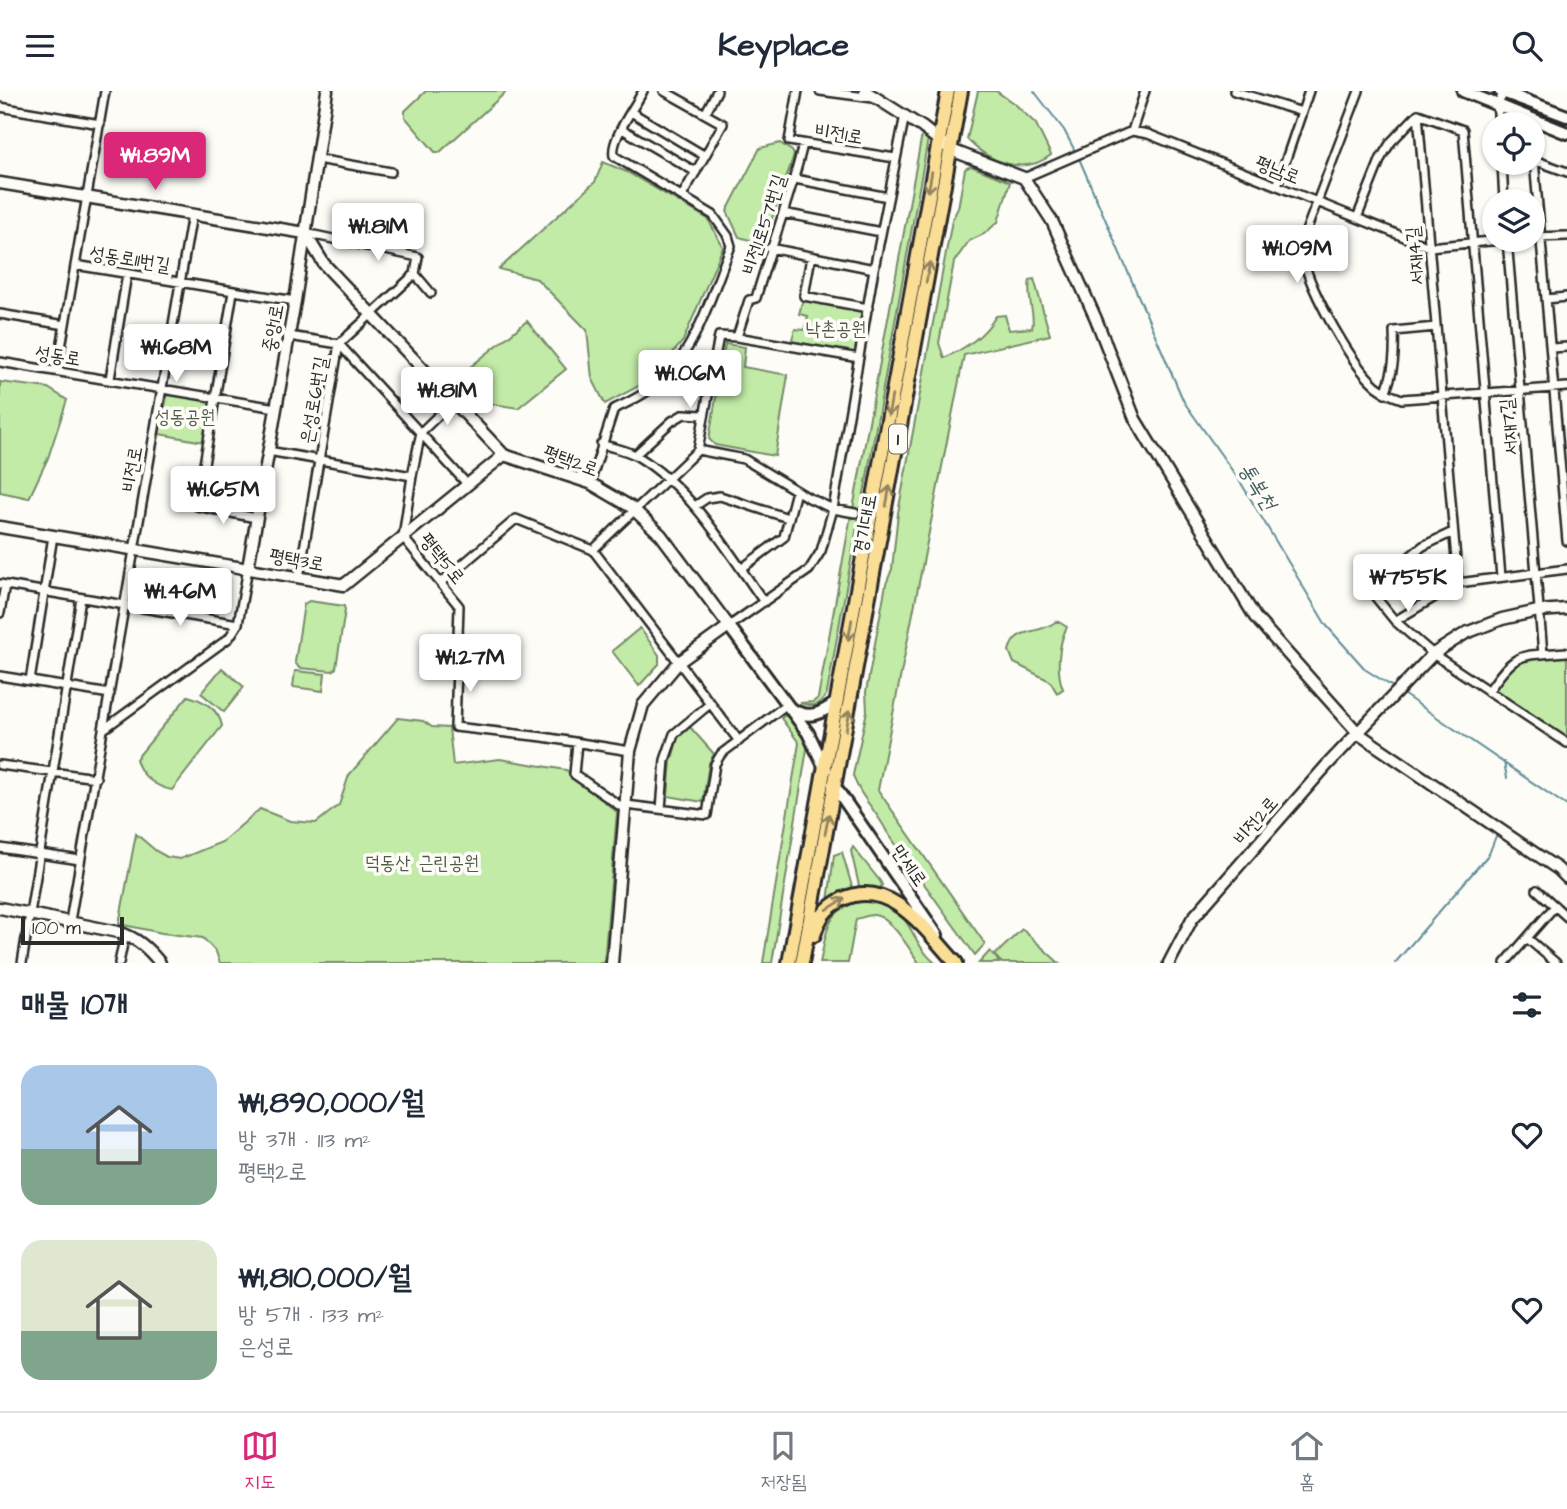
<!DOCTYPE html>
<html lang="ko">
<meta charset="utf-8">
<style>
:root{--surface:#fff;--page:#f6f6f7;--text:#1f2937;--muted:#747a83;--line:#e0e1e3;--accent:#db2777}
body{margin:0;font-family:"Architects Daughter","Poor Story",sans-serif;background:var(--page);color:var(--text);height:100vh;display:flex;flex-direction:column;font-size:26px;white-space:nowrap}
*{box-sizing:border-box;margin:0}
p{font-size:23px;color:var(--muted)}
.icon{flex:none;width:38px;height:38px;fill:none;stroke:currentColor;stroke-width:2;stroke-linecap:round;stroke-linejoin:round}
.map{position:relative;height:872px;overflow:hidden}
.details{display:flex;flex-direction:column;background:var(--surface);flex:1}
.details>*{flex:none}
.fabs{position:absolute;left:1482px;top:21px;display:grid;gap:14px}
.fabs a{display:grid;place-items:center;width:63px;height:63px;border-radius:50%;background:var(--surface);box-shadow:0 2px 5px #0004;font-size:35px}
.scale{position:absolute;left:21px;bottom:18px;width:103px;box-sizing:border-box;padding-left:7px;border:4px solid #2b2b2b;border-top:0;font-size:19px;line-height:24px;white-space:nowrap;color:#2b2b2b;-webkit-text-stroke:5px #fdfcf7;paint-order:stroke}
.price{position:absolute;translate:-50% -60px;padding:0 16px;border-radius:7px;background:#fff;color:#222;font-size:23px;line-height:46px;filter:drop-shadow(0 2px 4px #0008)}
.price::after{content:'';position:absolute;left:50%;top:42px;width:21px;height:16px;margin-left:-10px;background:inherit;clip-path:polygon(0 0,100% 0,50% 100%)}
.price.on{background:var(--accent);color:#fff}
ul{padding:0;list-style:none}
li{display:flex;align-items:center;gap:21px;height:175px;padding:0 21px}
li span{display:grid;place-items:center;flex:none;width:196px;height:140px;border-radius:21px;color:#555}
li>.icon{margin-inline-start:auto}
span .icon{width:84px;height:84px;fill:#fffc;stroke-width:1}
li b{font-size:30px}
h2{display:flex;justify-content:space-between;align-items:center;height:84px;padding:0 21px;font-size:30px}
header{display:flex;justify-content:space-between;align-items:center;height:91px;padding:0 21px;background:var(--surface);font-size:32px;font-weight:800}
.menu{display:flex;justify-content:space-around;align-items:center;height:98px;border-top:2px solid var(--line);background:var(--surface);font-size:19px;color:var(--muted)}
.menu a{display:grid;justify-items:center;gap:4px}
.menu .on{color:var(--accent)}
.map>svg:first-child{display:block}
.green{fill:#c2eba7;stroke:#768b69;stroke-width:2}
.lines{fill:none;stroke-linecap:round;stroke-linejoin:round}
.stream{stroke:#5f8e96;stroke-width:2}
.minor-casing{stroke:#2b2b2b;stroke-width:12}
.tertiary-casing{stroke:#2b2b2b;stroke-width:15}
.secondary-casing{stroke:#2b2b2b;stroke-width:16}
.primary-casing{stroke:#2b2b2b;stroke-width:18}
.minor{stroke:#fdfcf7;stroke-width:7}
.tertiary{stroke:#fdfcf7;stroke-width:10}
.secondary{stroke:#fdfcf7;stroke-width:10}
.primary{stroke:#fbde96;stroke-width:12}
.oneway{stroke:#938460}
.labels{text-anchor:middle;stroke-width:7;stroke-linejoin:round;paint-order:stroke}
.shield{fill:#fdfcf7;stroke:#6a6a68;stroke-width:2}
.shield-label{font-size:18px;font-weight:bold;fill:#2b2b2b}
.street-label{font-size:19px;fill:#2b2b2b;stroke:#fdfcf7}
.park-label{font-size:19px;fill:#515b4a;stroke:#fdfcf7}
.water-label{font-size:21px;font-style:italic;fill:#455d61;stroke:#fdfcf7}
</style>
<header><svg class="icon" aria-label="menu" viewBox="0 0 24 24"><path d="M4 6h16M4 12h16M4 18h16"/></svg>Keyplace<svg class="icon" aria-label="search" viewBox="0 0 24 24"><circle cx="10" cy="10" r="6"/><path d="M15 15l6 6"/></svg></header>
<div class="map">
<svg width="1567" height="872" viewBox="0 0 1567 872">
<rect width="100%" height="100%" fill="#fdfcf7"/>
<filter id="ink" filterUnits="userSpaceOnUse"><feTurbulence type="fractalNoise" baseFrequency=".0143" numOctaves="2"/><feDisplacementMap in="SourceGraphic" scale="14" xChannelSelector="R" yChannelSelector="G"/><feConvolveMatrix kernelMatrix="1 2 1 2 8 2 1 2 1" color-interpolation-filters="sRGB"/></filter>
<g filter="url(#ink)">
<path class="green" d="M426,0H506V1L440,61H435L405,26V20Z
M978,0H996L1016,14L1036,33L1051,64C1024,85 988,71 967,48Z
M922,43L928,48L861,419L853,418Z
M780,52L792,60L794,64L763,153L739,146L727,120L760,57Z
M603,71L627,81L708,128L723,156L683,250L650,289L605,313L592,287L587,239L537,188L499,178L595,91Z
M971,75L1010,91L998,131L984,143L969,150L954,171L939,252L944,267C966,257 984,245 996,225L1005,224L1009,239L1032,237C1036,223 1026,208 1030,189L1034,188L1050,244L964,264L878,699L985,853L975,864L887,741C877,720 859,705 853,684L867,620L866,601L886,493L892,478L898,422L952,129L958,117L965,78Z
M803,208L861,218L864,222L857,263L854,264L791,252L795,238L804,239L808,225L799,223Z
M527,230L566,278L518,317L487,312L463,282Z
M725,253L745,256L743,276L788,284L775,365L715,354L709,348Z
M0,291L48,297L67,309L48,367L29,407L0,401Z
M168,301L211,308L204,351L159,343Z
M851,424L859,425L827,602C820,616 814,616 800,612L813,611L818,607Z
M309,510L344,515L345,519L336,577L333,580L299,577L295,571L304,513Z
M1057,530L1067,536C1058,553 1056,581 1063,598L1057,602L1050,590L1014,572L1009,560C1016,534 1036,546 1057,530Z
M640,537L659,564V573L639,595L612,560Z
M1567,561V652L1488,601L1519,566Z
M222,577L244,596L224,621L201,602Z
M295,580L325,583L323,600L293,596Z
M188,605C203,609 219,618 222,635L172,699C156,696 140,685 136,668Z
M786,624L806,650L807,658L772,872H763L799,652L781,627Z
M398,627L423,630L432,636L449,637L453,674L500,668L566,679L617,721L604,872H220L216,861L203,847L162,842L119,833L136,743L156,760L167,766L180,768L222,751L260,718L290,730L316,732L339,714L349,684Z
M690,636L714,663L709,672L703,711L668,705L671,671L678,647Z
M853,756L880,790L882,794L880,797L860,799L851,760Z
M842,761L853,799L828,810L834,764Z
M868,809C913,813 907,849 935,872H919C910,859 890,824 873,824C868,824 861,827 856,828L848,872H820C828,836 826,816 868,809Z
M1022,838L1059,872H1002L995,865L999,872H979L990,860L994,865Z"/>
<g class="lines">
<path class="stream" d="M1034,0L1064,39L1075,60
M1078,65L1184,311L1241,392L1326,534L1366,579L1396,598
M1400,601L1567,715
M1504,671L1507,687
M1395,872L1489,763L1496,745"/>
<defs>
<path id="minor" d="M664,0L723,33L682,105
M798,0L789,50L895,67
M820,0L873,7
M1234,0L1302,21L1309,0
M1359,0L1306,140C1305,147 1303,154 1303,161C1304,191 1349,267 1370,289C1379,299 1389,304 1402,308L1567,296
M0,16L100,33
M631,21L705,65
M705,23L717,0
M1418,23L1463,39L1501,486
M1418,23L1458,492
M1499,33L1497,14L1504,2
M622,38L696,81
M1132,40L1145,0
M317,68L391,81
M1502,72L1504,110
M1567,81L1534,69L1567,450
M1024,87L1132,40L1148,43L1429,156L1501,149
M795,88L888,106
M1277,95L1302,21
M783,122L881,141
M1357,127L1381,67L1391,51L1418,23
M1533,146L1567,145
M1507,149L1543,563
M770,157L874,178
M811,166L804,205L868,217
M75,174L295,210
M415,183L431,202
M233,201L197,415L256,427
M1546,208L1567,206
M0,223L65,234
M289,245L339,253L468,394
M737,246L749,209L756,207C771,155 791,105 803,53
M1551,257L1567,256
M0,271L276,317
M57,280L105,0
M110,288L127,183
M1385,302C1394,281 1395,263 1394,240L1436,236
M453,310L421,341L412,385L403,446L459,515L455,636L543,646L630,660
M601,353C613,357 627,359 637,365C693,399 727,459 764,511
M698,359L744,368L807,406L833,418L855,422
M268,360L412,385
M635,364L672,330L684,323L703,324
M590,392L614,318C632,310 651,300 665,286C698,255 714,196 731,155L728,145L713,124L614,65C610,48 635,16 643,0
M695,415L707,407L720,405L788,427
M1453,441L1423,455L1369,498L1395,530L1433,563L1567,652
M593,459L698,359L719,245L737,246L859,267
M741,478L784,446L796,400
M299,487L339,253L415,183L418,166L305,142
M442,491L516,428L593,459L739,650
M0,493L238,533
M0,522L5,494
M1395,530L1458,492L1567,478
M729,535L809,479L821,460L833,418L874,178L905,24
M0,585L110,603
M30,590L53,445
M1488,601C1516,559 1520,565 1567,561
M104,638L229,547L238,533L248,477
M577,652L574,683L626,719
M0,674L96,687
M626,714L707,724L715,673L721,663L786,614
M661,718L665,669L674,643L711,612
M0,757L80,769
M1537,799L1567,826
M70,830L192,123
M1527,847L1556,872
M22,872L81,507
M119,872L125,843
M1505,872L1555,815"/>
<path id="tertiary" d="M865,0L922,36L951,59L1024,87L1052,130L1096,228L1135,328L1255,526L1359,643L1558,778L1567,787
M0,92L305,142L324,173L504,364L590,392L631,416L661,444L729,535L679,571L643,614L630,660L612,872
M0,436L344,494L504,364
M248,477L295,210L327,0
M0,817L118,841C137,847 148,857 160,872
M1169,872L1192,828L1327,674L1433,563L1466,542L1502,528L1538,520L1567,518"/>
<path id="secondary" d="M1463,0L1567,42
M1500,0L1567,25
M729,535L808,642L826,679
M793,619C810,629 822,622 837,611
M833,693L937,844"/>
<path id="primary" d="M814,844C819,827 826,816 843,808C891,786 927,841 956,872
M789,872L948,0
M802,872L961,0"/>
</defs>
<use href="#minor" class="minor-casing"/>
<use href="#tertiary" class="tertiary-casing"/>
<use href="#secondary" class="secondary-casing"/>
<use href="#primary" class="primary-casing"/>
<use href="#minor" class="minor"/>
<use href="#tertiary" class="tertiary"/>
<use href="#secondary" class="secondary"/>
<use href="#primary" class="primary"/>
</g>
<defs><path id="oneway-shaft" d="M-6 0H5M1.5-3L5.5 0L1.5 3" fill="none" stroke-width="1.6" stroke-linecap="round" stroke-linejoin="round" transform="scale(1.75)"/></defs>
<g class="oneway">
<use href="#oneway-shaft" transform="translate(930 91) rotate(100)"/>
<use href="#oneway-shaft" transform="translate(928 181) rotate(-80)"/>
<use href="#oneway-shaft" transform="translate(890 315) rotate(100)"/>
<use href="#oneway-shaft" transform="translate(888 405) rotate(-80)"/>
<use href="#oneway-shaft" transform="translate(850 539) rotate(100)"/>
<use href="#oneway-shaft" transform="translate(848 629) rotate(-79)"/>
<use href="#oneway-shaft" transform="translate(827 733) rotate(-79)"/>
<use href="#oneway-shaft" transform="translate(836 813) rotate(-32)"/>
</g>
</g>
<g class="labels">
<rect class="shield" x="889" y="333.5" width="18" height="29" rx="5"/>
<g class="shield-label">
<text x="898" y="354">1</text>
</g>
<g class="street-label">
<text transform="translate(839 42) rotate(9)" y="7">비전1로</text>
<text transform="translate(1278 78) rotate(22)" y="7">평남로</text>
<text transform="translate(763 133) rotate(-72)" y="7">비전1로57번길</text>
<text transform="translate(1414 165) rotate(-95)" y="7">서재4길</text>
<text transform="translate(130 167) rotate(9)" y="7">성동로11번길</text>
<text transform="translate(272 237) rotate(-80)" y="7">중앙1로</text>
<text transform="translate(58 264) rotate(9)" y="7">성동로</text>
<text transform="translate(313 309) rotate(-80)" y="7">은성로6번길</text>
<text transform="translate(1508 336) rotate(-95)" y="7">서재7길</text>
<text transform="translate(571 369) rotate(20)" y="7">평택2로</text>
<text transform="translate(131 378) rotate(-80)" y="7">비전로</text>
<text transform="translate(864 433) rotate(-80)" y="7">경기대로</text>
<text transform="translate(443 467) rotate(51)" y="7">평택5로</text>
<text transform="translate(297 468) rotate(10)" y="7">평택3로</text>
<text transform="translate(1255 729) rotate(-49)" y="7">비전2로</text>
<text transform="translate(910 774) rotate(55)" y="7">만세로</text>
</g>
<g class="park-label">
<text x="836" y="244">낙촌공원</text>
<text x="185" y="332">성동공원</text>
<text x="422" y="778">덕동산 근린공원</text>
</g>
<g class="water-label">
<text transform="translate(1258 395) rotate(58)" y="7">통복천</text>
</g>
</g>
</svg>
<div class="fabs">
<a><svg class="icon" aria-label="locate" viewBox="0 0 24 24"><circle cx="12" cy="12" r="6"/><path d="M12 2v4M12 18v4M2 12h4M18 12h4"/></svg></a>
<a><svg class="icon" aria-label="layers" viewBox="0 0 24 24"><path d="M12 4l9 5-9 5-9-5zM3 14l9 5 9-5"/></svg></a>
</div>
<div class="scale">100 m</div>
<b class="price on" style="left:155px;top:101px">₩1.89M</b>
<b class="price" style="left:378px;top:172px">₩1.81M</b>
<b class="price" style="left:1297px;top:194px">₩1.09M</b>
<b class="price" style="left:176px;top:293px">₩1.68M</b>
<b class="price" style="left:690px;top:319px">₩1.06M</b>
<b class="price" style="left:447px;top:336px">₩1.81M</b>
<b class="price" style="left:223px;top:435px">₩1.65M</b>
<b class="price" style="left:1408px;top:523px">₩755K</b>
<b class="price" style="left:180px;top:537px">₩1.46M</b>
<b class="price" style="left:470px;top:603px">₩1.27M</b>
</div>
<section class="details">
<h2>매물 10개<svg class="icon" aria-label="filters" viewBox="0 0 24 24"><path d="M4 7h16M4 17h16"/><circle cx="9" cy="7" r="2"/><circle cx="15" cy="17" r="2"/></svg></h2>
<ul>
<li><span style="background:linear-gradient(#a9c7e8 60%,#7fa58c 0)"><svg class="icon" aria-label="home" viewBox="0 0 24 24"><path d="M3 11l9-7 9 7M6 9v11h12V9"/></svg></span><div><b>₩1,890,000/월</b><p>방 3개 · 113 m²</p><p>평택2로</p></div><svg class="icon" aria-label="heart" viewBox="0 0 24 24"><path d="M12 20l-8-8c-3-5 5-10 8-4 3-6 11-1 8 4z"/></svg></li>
<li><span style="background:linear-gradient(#dfe7d0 65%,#7fa58c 0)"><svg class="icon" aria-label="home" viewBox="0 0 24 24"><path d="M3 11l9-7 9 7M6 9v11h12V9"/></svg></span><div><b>₩1,810,000/월</b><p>방 5개 · 133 m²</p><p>은성로</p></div><svg class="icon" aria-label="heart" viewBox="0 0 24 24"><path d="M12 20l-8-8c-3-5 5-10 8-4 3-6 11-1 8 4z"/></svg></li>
</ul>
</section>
<nav class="menu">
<a class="on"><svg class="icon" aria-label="map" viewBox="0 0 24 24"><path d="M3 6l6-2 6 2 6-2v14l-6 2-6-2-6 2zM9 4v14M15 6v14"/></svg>지도</a>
<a><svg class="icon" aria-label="saved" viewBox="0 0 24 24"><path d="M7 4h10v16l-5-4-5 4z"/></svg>저장됨</a>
<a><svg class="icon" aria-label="home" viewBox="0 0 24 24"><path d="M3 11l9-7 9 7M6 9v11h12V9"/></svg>홈</a>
</nav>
